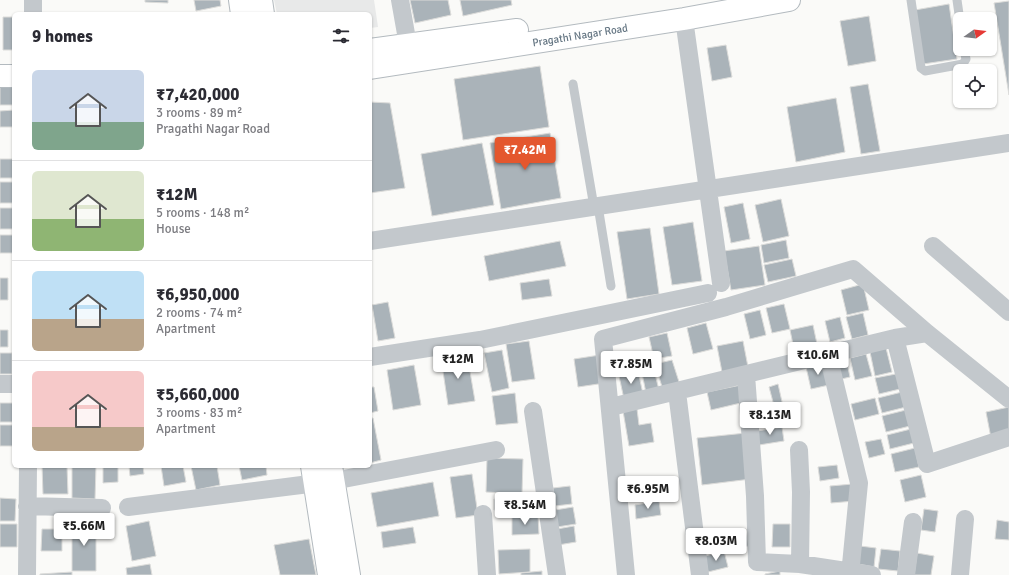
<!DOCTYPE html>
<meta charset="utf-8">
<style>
:root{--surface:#fff;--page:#f2f2f3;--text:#2b2b33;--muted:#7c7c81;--line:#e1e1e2;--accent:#e4572e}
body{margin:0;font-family:Signika,sans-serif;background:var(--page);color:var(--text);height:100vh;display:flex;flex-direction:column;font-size:15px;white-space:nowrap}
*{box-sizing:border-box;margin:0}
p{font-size:13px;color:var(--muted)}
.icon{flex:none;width:22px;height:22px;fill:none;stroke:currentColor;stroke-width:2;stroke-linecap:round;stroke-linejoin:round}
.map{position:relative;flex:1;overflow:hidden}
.drawer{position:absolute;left:12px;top:12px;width:360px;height:456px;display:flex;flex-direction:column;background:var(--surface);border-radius:6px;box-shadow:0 1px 3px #0004}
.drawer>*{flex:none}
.needle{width:26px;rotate:76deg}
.buttons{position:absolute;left:953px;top:12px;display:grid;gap:8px}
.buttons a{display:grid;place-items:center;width:44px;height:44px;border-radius:6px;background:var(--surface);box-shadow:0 1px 3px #0004;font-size:20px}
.price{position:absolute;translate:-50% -34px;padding:0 9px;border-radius:4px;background:#fff;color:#222;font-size:13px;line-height:26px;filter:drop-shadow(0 1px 2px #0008)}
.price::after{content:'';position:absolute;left:50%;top:24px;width:12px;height:9px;margin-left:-6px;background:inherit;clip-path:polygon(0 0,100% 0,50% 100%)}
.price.selected{background:var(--accent);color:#fff}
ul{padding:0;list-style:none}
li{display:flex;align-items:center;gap:12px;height:100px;padding:0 20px}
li+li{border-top:1px solid var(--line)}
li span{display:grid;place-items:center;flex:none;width:112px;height:80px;border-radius:6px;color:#555}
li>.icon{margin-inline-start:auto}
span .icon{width:48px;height:48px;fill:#fffc;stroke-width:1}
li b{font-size:17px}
h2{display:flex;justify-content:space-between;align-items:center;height:48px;padding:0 20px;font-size:17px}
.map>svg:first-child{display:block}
.built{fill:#e8e9e9}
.building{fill:#aab3b9;stroke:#dcdcda}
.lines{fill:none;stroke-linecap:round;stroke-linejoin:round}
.secondary-casing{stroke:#b3babf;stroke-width:24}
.lane{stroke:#c3c8cc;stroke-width:9}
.street{stroke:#c3c8cc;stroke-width:18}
.secondary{stroke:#fff;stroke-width:22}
.labels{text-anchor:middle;stroke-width:4;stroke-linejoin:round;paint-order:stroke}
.street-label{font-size:11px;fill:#657683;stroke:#fff}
</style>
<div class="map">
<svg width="1009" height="575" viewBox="0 0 1009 575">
<rect width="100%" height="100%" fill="#fafaf8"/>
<path class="built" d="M274,0H374L378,27L370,28V14H277Z"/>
<path class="building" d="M145,0H168V3L145,2Z
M194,0H220L221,6L196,11Z
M410,0H448L451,15L415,23Z
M460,0H511L512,5L463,16Z
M1009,1V95L994,3Z
M949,4L957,59L923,64L915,10Z
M869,16L876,61L848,66L840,21Z
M3,17H14V50H3Z
M726,45L732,77L712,81L707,48Z
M540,66L549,127L463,140L454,79Z
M0,83H14V105H0Z
M868,84L880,151L861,154L850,87Z
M836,98L845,152L796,162L787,107Z
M370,102L390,103L405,188L370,193Z
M14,110V127H0V111Z
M550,133L561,198L501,209L490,143Z
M482,143L494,205L432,216L421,154Z
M0,159H14V178H0Z
M0,182H14V203H0Z
M781,199L789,236L763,242L755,205Z
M743,203L750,239L731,243L724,207Z
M0,208H14V229H0Z
M693,222L702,281L672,285L663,227Z
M650,228L659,294L627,299L617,232Z
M0,235H14V253H0Z
M786,240L789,258L764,263L761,245Z
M560,241L566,266L489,281L484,256Z
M759,246L765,285L731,290L724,251Z
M792,259L796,276L768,282L764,265Z
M0,278H8V300H0Z
M549,279L552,296L522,300L520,283Z
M863,284L869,310L847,315L841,290Z
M388,302L395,338L378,341L372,305Z
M784,304L790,329L772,333L766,308Z
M760,310L766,335L750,339L744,314Z
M863,313L868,335L852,339L846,317Z
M840,317L845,338L830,342L825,321Z
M706,323L713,349L693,354L687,328Z
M813,325L817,344L794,349L790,330Z
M0,330H8V347H0Z
M667,333L672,356L654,359L649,337Z
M529,341L535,379L512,382L506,344Z
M743,341L748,367L722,372L717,346Z
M886,348L892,372L875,376L870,352Z
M502,350L509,388L492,392L484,353Z
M0,353H12V374H0Z
M467,354L475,401L448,405L441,358Z
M866,354L872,376L855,380L850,358Z
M600,355L605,383L578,387L574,359Z
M846,358L850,377L837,380L833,361Z
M672,360L680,385L663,390L655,364Z
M824,363L829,385L811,389L806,367Z
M414,365L421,405L393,410L387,370Z
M653,366L659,390L646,393L641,368Z
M638,371L643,394L624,399L619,376Z
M896,374L900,389L879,394L875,378Z
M778,384L785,415L777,417L769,387Z
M741,385L745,402L711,410L707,392Z
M370,387H374L378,411L370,413Z
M902,392L906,407L882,413L878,398Z
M515,393L518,423L496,425L492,396Z
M875,398L879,414L855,420L851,404Z
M0,403H14V422H0Z
M1009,407V434L991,438L986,412Z
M637,409L639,425L651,423L654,442L629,446L623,411Z
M906,410L910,426L886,432L882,416Z
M370,418H373L381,460L370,463Z
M0,425H14V446H0Z
M782,427L784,441L759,445L757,431Z
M911,429L914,443L890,449L887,435Z
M746,433L751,479L702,485L697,438Z
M881,439L885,454L869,458L865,442Z
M915,448L919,467L895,472L891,454Z
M487,458L523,459L522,494L486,492Z
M837,465L839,478L820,481L818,467Z
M42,466H67L68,494H43Z
M72,466H96L95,499L72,498Z
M103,466H118V482L103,483Z
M129,466H143L144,474L130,476Z
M161,466H183L186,482L164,486Z
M191,466H217L220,485L196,490Z
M239,466H266L267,475L242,480Z
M472,474L478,515L456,518L450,477Z
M921,475L926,497L905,502L900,480Z
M433,482L439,516L377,527L371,493Z
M853,484L855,501L831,503L830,486Z
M570,486L572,504L555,506L553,488Z
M0,498L16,499L15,521H0Z
M494,499L529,501L528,512L494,510Z
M659,501L661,515L636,519L635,505Z
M573,507L576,524L557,527L555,510Z
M924,509L938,511L935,532L921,530Z
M538,516L539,534L512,535V517Z
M997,520L1009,522V540L995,539Z
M149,521L156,556L132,561L126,526Z
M72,523H96V571H72Z
M0,524H17V547H0Z
M773,524H790V547H772Z
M574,526L576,542L558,545L557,529Z
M413,527L416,543L383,548L381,532Z
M42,529H62V551H41Z
M746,529L749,546L729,549L727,532Z
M724,532L727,546L705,551L702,537Z
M309,539L316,575H280L274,545Z
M860,546L876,548L874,567L858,564Z
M530,549V572L499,574L498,550Z
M881,549L900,551L898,571L878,569Z
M724,551L728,567L708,572L705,556Z
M917,553L934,556L931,575H914Z
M150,564L152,575H127L126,568Z
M542,571V575H521V573Z
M780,571V575H765V574Z
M72,572V575H40V574Z"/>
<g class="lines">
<defs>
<path id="secondary" d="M240,0L242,14
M261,0L263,14
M370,50L517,30
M370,68L684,19L789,0
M0,76H14
M312,466L329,575
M331,466L349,575"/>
</defs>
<use href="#secondary" class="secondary-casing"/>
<path class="lane" d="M911,0L921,68L925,71L963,64L966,59L964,49
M957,0L960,21
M573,84L594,207
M598,206L611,286"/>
<path class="street" d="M400,0L408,45
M33,14V0
M684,19L721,283
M370,241L1009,143
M933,246L1009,312
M895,338L927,464L1009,437
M828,355L859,483L850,575
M370,357L480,340L708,293
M746,375L755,496L757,562L800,564L872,575
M0,384H14
M677,392L700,575
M611,407L895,338L927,333
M533,411L557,575
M799,450L801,492L800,564
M27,506L102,508
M128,507L333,481L496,450
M483,514L487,575
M27,575L28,466
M626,575L603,339L726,307L853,269L927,333L1009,399
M906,575L913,522
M960,575L965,519"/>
<use href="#secondary" class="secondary"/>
</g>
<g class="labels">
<g class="street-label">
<text transform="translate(580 35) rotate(-9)" y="4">Pragathi Nagar Road</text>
</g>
</g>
</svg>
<div class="buttons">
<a><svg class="needle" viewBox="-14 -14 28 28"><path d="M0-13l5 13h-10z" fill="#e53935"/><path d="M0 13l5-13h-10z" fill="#7c7c81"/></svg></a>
<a><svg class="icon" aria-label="locate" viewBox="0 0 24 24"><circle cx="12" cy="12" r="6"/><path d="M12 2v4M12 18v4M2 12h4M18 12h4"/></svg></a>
</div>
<b class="price selected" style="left:525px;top:171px">₹7.42M</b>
<b class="price" style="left:818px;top:376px">₹10.6M</b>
<b class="price" style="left:458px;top:380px">₹12M</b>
<b class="price" style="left:631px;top:385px">₹7.85M</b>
<b class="price" style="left:770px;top:436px">₹8.13M</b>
<b class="price" style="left:648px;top:510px">₹6.95M</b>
<b class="price" style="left:525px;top:526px">₹8.54M</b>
<b class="price" style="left:84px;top:547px">₹5.66M</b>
<b class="price" style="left:716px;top:562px">₹8.03M</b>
<section class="drawer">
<h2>9 homes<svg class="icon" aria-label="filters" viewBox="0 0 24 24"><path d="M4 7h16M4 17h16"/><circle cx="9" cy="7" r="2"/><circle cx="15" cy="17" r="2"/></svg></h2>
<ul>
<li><span style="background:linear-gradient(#c9d6e8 65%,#7fa58c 0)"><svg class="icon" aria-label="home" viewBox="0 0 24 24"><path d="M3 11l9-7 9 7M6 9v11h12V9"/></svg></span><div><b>₹7,420,000</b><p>3 rooms · 89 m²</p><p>Pragathi Nagar Road</p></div></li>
<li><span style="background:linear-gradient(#dfe7d0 60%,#8fb573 0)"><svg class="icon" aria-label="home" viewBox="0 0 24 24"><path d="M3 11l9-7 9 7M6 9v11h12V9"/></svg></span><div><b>₹12M</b><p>5 rooms · 148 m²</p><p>House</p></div></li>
<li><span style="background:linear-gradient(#bfe0f5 60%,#b9a48a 0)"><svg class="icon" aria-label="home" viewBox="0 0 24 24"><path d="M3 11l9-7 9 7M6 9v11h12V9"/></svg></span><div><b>₹6,950,000</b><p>2 rooms · 74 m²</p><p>Apartment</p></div></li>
<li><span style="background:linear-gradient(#f6c9c9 70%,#b9a48a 0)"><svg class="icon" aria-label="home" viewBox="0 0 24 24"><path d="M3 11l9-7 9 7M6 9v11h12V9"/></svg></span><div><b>₹5,660,000</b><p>3 rooms · 83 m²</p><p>Apartment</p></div></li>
</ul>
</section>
</div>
